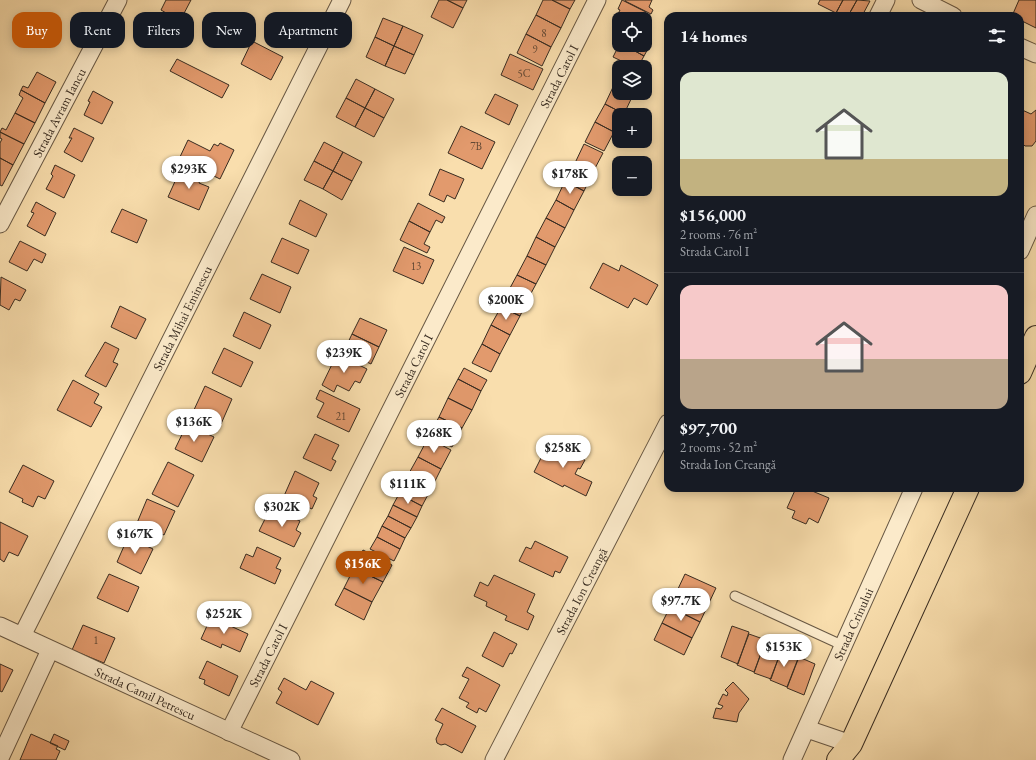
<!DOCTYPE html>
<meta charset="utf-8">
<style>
:root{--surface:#171b24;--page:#20242c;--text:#f1f3f6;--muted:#9ea1a6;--line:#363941;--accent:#b45309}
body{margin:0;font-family:"EB Garamond",serif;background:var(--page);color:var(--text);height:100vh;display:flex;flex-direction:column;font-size:15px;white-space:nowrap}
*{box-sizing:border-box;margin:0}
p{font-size:13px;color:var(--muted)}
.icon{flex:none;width:22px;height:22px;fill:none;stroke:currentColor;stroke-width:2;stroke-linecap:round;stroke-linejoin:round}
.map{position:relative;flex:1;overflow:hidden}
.details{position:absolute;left:664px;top:12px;width:360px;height:480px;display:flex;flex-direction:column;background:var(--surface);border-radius:12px;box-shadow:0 2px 10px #0003}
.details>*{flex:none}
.hud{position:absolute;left:12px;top:12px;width:380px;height:36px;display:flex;gap:8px}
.controls{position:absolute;left:612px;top:12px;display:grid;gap:8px}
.controls a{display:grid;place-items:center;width:40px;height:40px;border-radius:8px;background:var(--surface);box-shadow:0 2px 10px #0003;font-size:20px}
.price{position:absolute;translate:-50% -34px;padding:0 9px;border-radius:14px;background:#fff;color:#222;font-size:13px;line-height:26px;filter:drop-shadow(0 1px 2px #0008)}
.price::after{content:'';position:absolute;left:50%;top:24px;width:12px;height:9px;margin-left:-6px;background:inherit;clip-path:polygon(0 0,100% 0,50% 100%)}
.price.selected{background:var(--accent);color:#fff}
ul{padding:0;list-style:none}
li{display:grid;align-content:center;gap:8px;height:212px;padding:0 16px}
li+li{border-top:1px solid var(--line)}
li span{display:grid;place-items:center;height:124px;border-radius:12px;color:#555}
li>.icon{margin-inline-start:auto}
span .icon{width:72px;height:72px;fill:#fffc;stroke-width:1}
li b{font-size:17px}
h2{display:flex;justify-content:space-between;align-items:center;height:48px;padding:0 16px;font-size:17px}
.tag{padding:0 14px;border-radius:12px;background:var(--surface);box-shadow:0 2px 10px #0003;font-size:14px;line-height:36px}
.tag.selected{background:var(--accent);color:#fff}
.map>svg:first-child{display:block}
.building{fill:#e29a6d;stroke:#382c21}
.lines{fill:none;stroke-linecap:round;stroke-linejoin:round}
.service-casing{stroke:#685844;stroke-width:11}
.minor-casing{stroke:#685844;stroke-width:19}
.trunk-casing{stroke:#382c21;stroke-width:24}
.service{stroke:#fbeaca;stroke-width:9}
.minor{stroke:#fbeaca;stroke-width:17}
.trunk{stroke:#f9dead;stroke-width:22}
.labels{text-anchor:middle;stroke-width:3.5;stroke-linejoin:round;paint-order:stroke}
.number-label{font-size:11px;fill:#624834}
.street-label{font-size:13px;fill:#382c21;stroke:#fbeaca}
</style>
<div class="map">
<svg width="1036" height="760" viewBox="0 0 1036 760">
<rect width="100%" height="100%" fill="#f9dead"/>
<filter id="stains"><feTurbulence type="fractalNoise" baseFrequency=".005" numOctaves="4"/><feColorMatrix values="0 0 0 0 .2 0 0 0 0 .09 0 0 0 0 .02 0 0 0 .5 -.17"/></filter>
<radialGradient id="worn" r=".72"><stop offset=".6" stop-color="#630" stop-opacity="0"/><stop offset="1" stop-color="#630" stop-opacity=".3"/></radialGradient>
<path class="building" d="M166,0H191L180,21L161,10Z
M439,0H447L463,8L453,28L431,17Z
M447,0H467L463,8Z
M543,0H552L570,9L561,28L536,15Z
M552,0H575L570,9Z
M622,0L646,12L642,19H619V22L615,20L620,10L618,9Z
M625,0H652L649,7L653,10L651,14L625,1Z
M820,0H843L836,13L818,4Z
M843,0H857L848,16H842L836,13Z
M857,0L870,1L862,16H848Z
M1019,0H1036V28L1020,20V16H1012Z
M536,15L561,28L551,47L526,34Z
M383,18L403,26L394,46L375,37Z
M403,26L423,35L414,55L394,46Z
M526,34L551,47L542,66L517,53Z
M375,37L394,46L385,66L366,57Z
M645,39L651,43L644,56L624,45H645Z
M252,41L283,57L271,80L241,64Z
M619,45H624L644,56L638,67H634L613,57Z
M394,46L414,55L405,74L385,66Z
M510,54L543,69L533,90L501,75Z
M177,59L229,85L222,98L170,71Z
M37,72L56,82L45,103L21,90L23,86L28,88Z
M356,79L375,89L365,108L346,98Z
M614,85L619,87V93L633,95L624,114L605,104Z
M375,89L394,99L384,118L365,108Z
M21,90L45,103L35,123L15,113L23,98L19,95Z
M93,91L113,102L102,124L84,115L90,102L88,101Z
M495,94L518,105L509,125L485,113Z
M346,98L365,108L355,127L336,117Z
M605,104L624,114L619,115V123L614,132L595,122Z
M365,108L384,118L374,137L355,127Z
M1020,109L1031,114L1036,110V141L1032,146H1025L1021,142Z
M15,113L35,123L24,144L0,132L2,128L6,130Z
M595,122L614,132L604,151L585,142Z
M461,126L495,142L482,169L448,153Z
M74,128L94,138L82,162L64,152L72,138H69Z
M0,132L24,144L13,165L0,158V143L2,139L0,138Z
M188,140L210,151L214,144L218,146L220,143L234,150L220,179L179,159Z
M324,142L343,152L333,171L314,161Z
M584,144L603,153L593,172L575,163Z
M343,152L362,162L352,181L333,171Z
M0,158L13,165L2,186L0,185Z
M314,161L333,171L323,189L304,180Z
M575,163L593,172L584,191L565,181Z
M55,165L75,175L64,198L46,189L53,176L51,174Z
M181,168L201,177L199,183L209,187L199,210L168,197Z
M440,169L464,179L455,199L447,195L444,202L429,195Z
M333,171L352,181L342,200L323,189Z
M565,181L584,191L574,210L556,200Z
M300,200L327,214L316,237L289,224Z
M556,200L574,210L565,228L546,218Z
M36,202L56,213L45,236L27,226L34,213L31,212Z
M418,203L445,217L442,223L436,220L430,232L409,221Z
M122,209L147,220L137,243L111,232Z
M546,218L565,228L555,247L536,237Z
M409,221L430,232L424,244L430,247L427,253L400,240Z
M536,237L555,247L546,265L527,256Z
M282,238L309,250L298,274L271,262Z
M20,241L46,254L42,263L34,259L27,271L9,262Z
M404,247L434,260L423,284L393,271Z
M527,256L546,265L536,284L517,275Z
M603,263L619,271L621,265L658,285L647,305L634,298L628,308L590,288Z
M262,274L291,287L280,313L250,299Z
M517,275L536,284L529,297L510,288Z
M1,277L26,290L20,301L15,299L9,310L0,305Z
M510,288L529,297L520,316L501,307Z
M120,306L146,319L136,339L111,327Z
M501,307L520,316L510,335L491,325Z
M244,312L271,325L260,349L233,336Z
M360,318L387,330L379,347L352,334Z
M491,325L510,335L500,354L482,344Z
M352,334L379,347L371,364L344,351Z
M105,342L119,349L113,362L118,364L106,387L85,376Z
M482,344L500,354L491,372L472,363Z
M224,348L253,362L241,387L212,373Z
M337,354L367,369L360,383L355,381L349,391L337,385L334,392L322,385Z
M464,368L487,380L481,391L458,379Z
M458,379L481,391L472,410L448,398Z
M73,380L99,394L94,403L102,407L91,427L57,410Z
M205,386L232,399L221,424L193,412Z
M320,390L360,409L349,432L317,417L324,403L316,399Z
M448,398L472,410L462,428L439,417Z
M439,417L462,428L452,447L429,435Z
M187,424L214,437L202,462L175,449Z
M315,434L339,445L332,459L336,461L331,471L303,458Z
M428,438L451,450L441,469L418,457Z
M548,444L585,460L580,469L578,468L575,474L592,482L586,496L564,485L563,487L534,472Z
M418,457L441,469L432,487L408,475Z
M168,462L194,475L178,507L152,494Z
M23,465L54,481L45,499L38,496L33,507L22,502L23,499L9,492Z
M295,471L319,483L313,496L317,498L312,509L284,496Z
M408,475L432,487L422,506L399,494Z
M796,488H805L829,498L818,523L809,518L806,524L792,518L795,511L787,508Z
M399,494L422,506L417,517L393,505Z
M147,499L175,511L164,535L137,523Z
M393,505L417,517L411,528L388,516Z
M277,510L300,521L296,530L301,533L294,547L259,531L266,517L272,519Z
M388,516L411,528L405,538L382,526Z
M0,522L28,536L18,556L9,552L4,562L0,559Z
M382,526L405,538L400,549L377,537Z
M128,537L153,549L141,574L117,562Z
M377,537L400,549L394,561L370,549Z
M535,541L568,557L560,573L555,571L553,577L519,561L526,547L531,549Z
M257,547L281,558L276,568L281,570L275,584L240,568L246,554L253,557Z
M363,550L392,565L383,582L354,568Z
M354,568L383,582L372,602L344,588Z
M109,574L139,587L128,612L97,598Z
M685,574L716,588L708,605L677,591Z
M494,575L535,594L527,612L534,616L528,630L505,620L507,616L486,606L487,602L474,596L480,582L488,586Z
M344,588L372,602L364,620L335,605Z
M677,591L708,605L700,622L670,607Z
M670,607L700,622L692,638L662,623Z
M211,617L248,634L240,652L222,644L221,648L201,639Z
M662,623L692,638L684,655L654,640Z
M83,625L115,638L104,663L72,650Z
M732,626L749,632L738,664L721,657Z
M494,632L517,644L512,654L510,653L503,667L482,656Z
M749,634L766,640L754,672L737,665Z
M765,642L782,648L771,679L754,673Z
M782,649L799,656L787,687L770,680Z
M799,657L815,664L804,695L787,688Z
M207,661L238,676L229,696L204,684L205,680L199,678Z
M0,664L13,670L2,692L0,691Z
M467,667L500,685L486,712L479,708L477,713L466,707L469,703L459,698L469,679L462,676Z
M284,678L306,690L311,681L334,693L318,725L276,703L282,692L278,689Z
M733,682L749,699L739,713L737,722L713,718L716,708L721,709L723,706L718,704L723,694L727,696L728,693L725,690Z
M442,708L476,726L462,753L445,744L441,745L437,743L436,739L443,724L435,720Z
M31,734L58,746L56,749L60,751L56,760H20Z
M54,734L69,741L65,750L50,743Z"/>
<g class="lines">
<defs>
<path id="service" d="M735,596L844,646"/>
<g id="minor">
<path d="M921,0L953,16"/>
<path d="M878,16L886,0"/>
<path d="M1020,47L1036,54"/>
<path id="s1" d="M0,224L118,0"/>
<path d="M1020,251L1036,215"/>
<path id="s2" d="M0,626L291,760"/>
<path id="s3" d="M22,636L342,0"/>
<path d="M807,729L851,744"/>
<path id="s4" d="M229,732L597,0"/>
<path d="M0,758L50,650"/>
<path id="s5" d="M494,760L668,423"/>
<path id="s6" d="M792,760L914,488"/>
</g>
<path id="trunk" d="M1020,373L1036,337
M838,760L851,744L968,488"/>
</defs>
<use href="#service" class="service-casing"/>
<use href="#minor" class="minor-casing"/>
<use href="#trunk" class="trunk-casing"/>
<use href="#service" class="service"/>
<use href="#minor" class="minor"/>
<use href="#trunk" class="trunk"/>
</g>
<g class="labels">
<g class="number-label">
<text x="544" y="37">8</text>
<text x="535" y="53">9</text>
<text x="524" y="77">5C</text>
<text x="476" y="150">7B</text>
<text x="416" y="270">13</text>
<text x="341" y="420">21</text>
<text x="96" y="644">1</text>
</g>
<g class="street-label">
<text dy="5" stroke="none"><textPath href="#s4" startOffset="734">Strada Carol I</textPath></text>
<text dy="5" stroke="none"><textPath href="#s1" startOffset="126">Strada Avram Iancu</textPath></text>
<text dy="5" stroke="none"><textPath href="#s3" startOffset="356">Strada Mihai Eminescu</textPath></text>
<text dy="5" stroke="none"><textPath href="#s4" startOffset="410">Strada Carol I</textPath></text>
<text dy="5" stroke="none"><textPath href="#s5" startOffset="190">Strada Ion Creangă</textPath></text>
<text dy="5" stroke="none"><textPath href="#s6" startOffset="149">Strada Crinului</textPath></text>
<text dy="5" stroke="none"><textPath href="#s4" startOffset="86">Strada Carol I</textPath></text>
<text dy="5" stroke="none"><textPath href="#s2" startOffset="160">Strada Camil Petrescu</textPath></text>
</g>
</g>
<rect width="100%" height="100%" filter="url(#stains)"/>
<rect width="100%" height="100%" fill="url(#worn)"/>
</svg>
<div class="controls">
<a><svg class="icon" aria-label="locate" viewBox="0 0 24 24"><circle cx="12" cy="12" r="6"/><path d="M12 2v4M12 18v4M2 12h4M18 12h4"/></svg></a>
<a><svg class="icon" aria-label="layers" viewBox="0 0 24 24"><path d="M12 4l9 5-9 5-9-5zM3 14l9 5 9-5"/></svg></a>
<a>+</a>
<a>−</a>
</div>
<b class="price" style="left:189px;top:190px">$293K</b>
<b class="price" style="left:570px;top:195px">$178K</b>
<b class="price" style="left:506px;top:321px">$200K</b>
<b class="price" style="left:344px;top:374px">$239K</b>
<b class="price" style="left:194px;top:443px">$136K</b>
<b class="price" style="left:434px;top:454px">$268K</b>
<b class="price" style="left:563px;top:469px">$258K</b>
<b class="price" style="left:408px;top:505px">$111K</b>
<b class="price" style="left:282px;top:528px">$302K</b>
<b class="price" style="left:135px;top:555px">$167K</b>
<b class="price selected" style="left:363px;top:585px">$156K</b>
<b class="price" style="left:681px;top:622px">$97.7K</b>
<b class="price" style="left:224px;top:635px">$252K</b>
<b class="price" style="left:784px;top:668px">$153K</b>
<div class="hud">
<a class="tag selected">Buy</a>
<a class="tag">Rent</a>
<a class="tag">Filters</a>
<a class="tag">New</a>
<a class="tag">Apartment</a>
</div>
<section class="details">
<h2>14 homes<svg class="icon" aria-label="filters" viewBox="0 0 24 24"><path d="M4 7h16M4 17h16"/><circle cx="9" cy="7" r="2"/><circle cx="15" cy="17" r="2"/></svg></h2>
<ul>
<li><span style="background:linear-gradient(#dfe7d0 70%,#c2b280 0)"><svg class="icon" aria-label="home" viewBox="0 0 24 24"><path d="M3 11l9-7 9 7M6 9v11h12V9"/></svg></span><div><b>$156,000</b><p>2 rooms · 76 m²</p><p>Strada Carol I</p></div></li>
<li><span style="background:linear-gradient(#f6c9c9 60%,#b9a48a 0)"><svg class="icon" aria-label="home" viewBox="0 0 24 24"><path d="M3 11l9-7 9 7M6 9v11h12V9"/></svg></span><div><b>$97,700</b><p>2 rooms · 52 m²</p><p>Strada Ion Creangă</p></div></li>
</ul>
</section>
</div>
